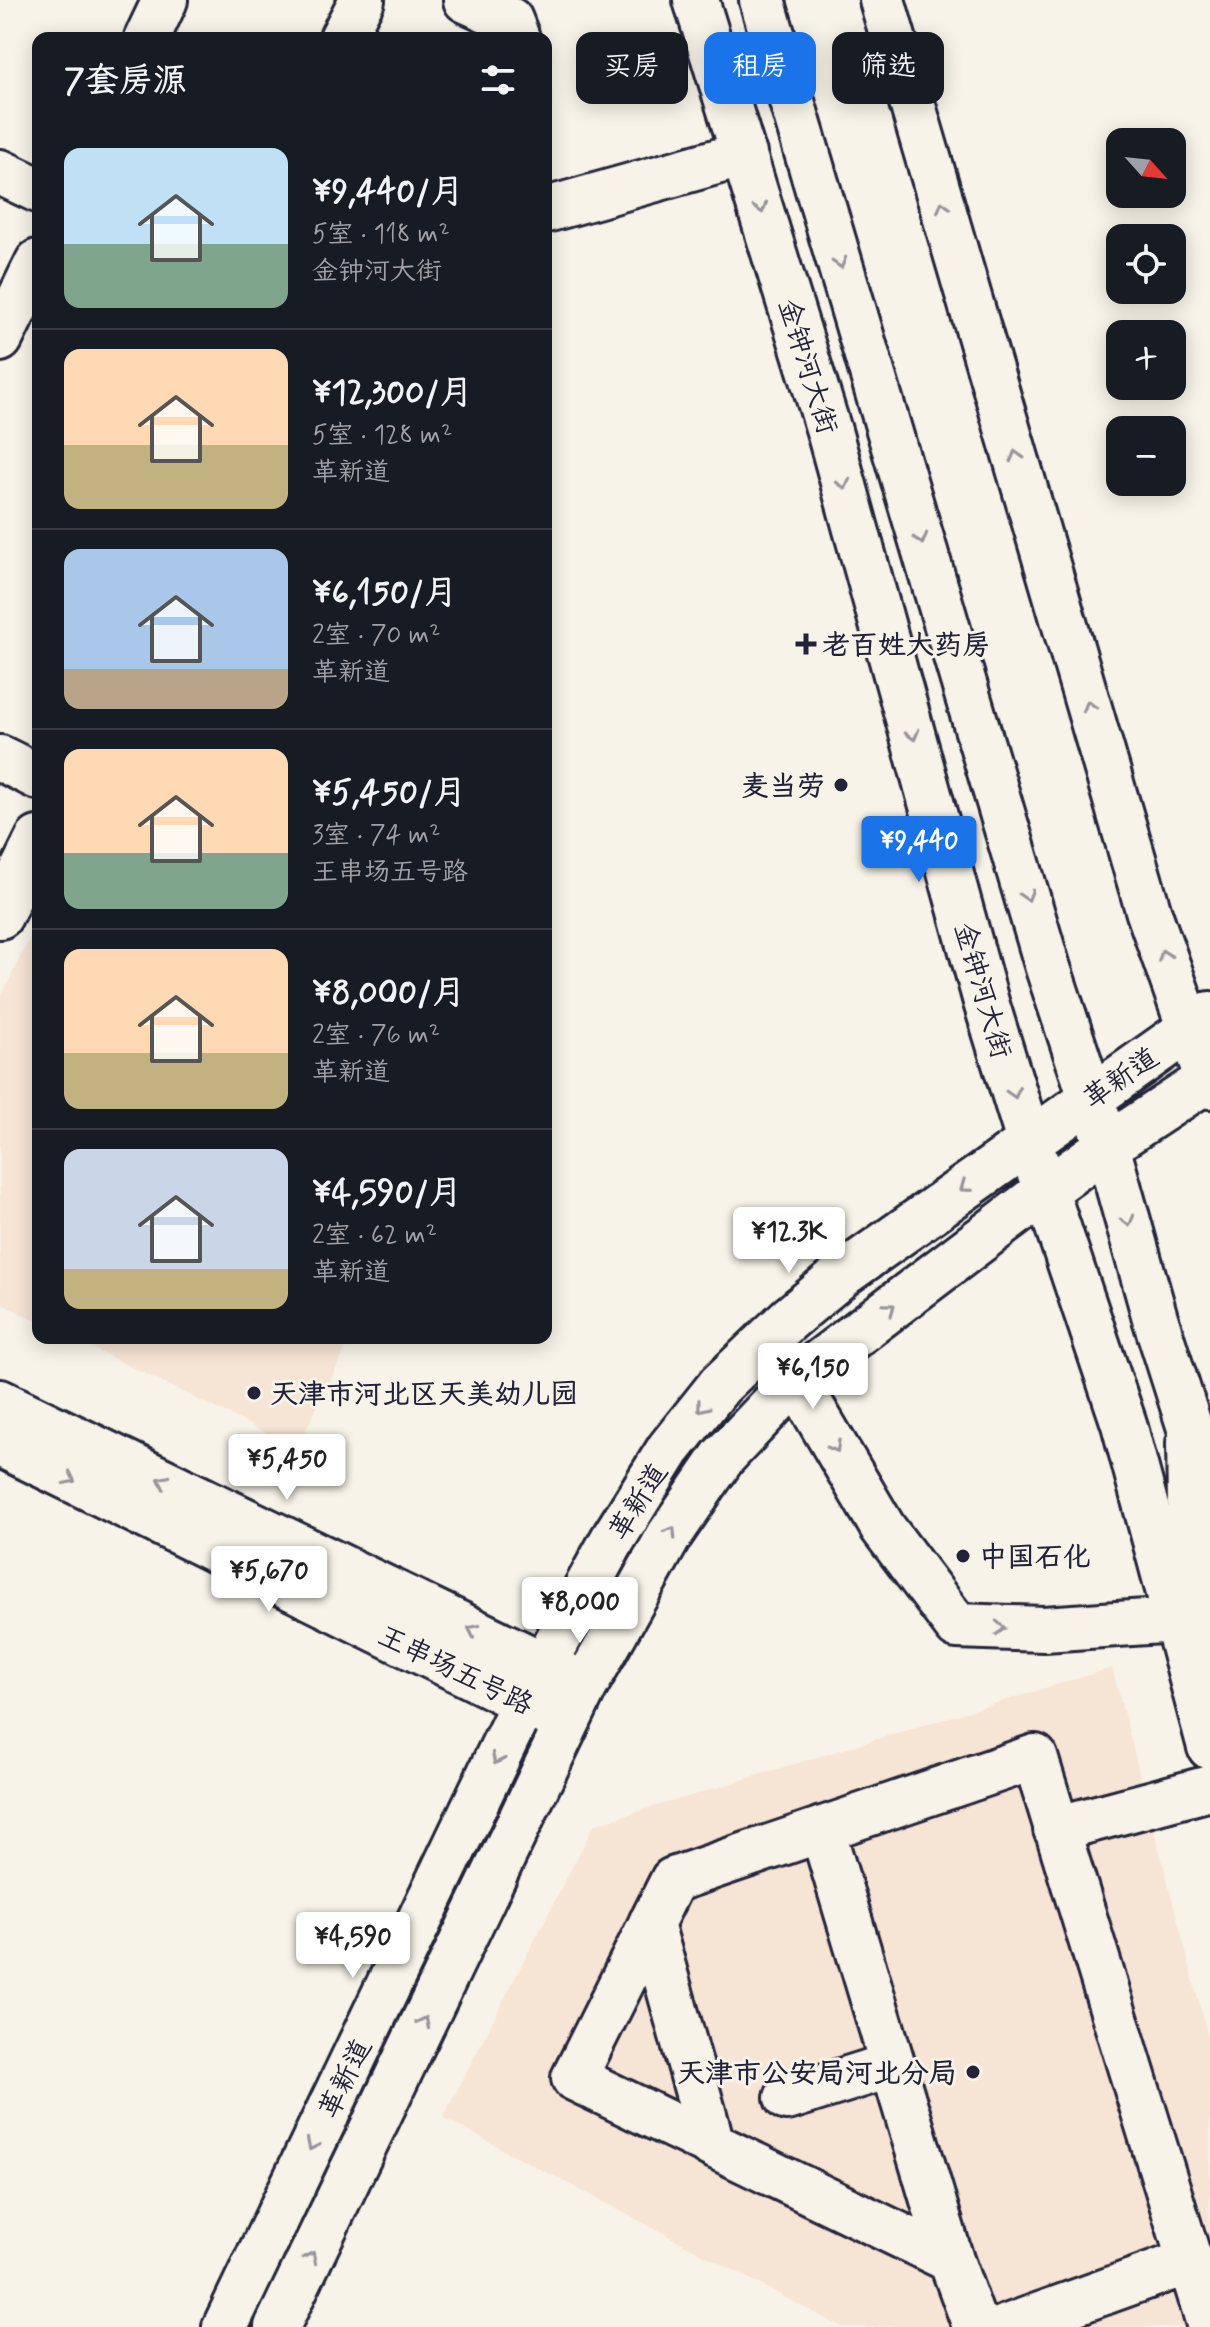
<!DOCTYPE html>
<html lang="zh">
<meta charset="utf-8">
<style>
:root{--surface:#171b24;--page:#20242c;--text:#f1f3f6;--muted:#9ea1a6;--line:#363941;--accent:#1a73e8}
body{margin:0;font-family:Mynerve,"LXGW WenKai TC",sans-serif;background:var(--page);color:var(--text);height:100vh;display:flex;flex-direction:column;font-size:30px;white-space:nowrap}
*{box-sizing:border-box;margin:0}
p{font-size:26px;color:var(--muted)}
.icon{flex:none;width:44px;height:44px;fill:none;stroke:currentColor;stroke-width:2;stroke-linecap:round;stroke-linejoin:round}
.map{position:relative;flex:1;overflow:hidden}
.sheet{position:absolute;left:32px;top:32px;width:520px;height:1312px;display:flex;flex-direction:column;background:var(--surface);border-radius:16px;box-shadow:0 4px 20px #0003}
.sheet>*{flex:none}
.banner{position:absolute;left:576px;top:32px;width:514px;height:72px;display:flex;gap:16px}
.needle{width:52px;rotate:117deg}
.controls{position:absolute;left:1106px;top:128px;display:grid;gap:16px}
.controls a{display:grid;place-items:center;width:80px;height:80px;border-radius:16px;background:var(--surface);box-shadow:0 4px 20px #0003;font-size:40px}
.price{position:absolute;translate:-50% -68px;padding:0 18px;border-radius:8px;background:#fff;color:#222;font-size:26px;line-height:52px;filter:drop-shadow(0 2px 4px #0008)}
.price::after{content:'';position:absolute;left:50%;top:48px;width:24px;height:18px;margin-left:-12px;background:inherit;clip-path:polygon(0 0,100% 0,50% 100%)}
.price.selected{background:var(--accent);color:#fff}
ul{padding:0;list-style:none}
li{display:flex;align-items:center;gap:24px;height:200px;padding:0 32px}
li+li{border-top:2px solid var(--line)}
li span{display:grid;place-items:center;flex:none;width:224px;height:160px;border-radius:16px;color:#555}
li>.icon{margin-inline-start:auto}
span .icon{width:96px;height:96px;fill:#fffc;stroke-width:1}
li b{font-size:34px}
h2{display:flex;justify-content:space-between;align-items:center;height:96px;padding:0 32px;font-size:34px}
.tag{padding:0 28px;border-radius:16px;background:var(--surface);box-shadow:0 4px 20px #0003;font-size:28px;line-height:72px}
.tag.selected{background:var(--accent);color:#fff}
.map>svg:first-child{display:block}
.built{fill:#f6e4d4}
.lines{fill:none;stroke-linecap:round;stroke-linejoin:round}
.minor-casing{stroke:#22223b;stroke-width:50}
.major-casing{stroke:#22223b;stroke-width:50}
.minor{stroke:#f7f3e8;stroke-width:44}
.major{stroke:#f7f3e8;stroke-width:44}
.oneway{stroke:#97959a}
.poi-dot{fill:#22223b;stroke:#f7f3e8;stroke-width:3}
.labels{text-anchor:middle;stroke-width:6;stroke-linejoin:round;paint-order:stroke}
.street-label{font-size:28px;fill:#22223b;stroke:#f7f3e8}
.poi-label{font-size:28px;font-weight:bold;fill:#22223b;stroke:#f7f3e8;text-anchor:start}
</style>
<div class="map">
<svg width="1210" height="2327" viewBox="0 0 1210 2327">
<rect width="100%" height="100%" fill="#f7f3e8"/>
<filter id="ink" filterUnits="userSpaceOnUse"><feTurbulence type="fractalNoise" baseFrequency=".0125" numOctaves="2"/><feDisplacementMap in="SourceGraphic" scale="16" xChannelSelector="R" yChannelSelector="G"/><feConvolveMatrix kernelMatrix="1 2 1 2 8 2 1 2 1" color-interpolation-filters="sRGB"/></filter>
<g filter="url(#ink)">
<path class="built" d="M38,921V1322L0,1303V999Z
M72,1338H351L297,1448Z
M1112,1668L1210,2045V2327H842L443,2118L594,1825Z"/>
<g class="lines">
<defs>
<path id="minor" d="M466,0L510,20L517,38
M696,0L829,431L986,1002L1029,1141L1124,1424L1210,1747
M147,38L165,0
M342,38L362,0
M0,172L38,190
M546,210L744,154
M0,339L38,262
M0,758L38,777
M0,916L38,839
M796,1380L883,1528L957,1626L1044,1629L1176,1620
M0,1402L571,1678
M0,1444L550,1715
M822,1829L951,2260
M1056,1829L1210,1788
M651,1923L712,2144
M787,2098L892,2065
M225,2327L524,1702L613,1539L669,1449L720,1385L789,1319L843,1274L1210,1014
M277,2327L585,1686L669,1536L723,1457L796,1380L1045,1191L1107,1146L1210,1078
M983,2327L974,2323L951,2260L574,2078L673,1880L1035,1757L1210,2327
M1007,2327L1190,2261"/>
<path id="major" d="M762,0L1048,968L1107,1146L1155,1318L1189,1425L1210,1478
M882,0L1149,913L1210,1086
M1189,1443L1190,1502L1210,1661"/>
</defs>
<use href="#minor" class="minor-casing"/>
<use href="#major" class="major-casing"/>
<use href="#minor" class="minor"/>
<use href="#major" class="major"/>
</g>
<defs><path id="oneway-chevron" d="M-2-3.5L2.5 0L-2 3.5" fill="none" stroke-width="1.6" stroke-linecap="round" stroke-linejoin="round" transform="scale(2)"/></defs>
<g class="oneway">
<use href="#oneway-chevron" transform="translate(943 207) rotate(-106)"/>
<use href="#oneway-chevron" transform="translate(761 208) rotate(73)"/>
<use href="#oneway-chevron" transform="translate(840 263) rotate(74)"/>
<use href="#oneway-chevron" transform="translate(1016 456) rotate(-106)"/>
<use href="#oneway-chevron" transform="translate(844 484) rotate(75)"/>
<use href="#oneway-chevron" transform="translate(921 539) rotate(74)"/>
<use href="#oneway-chevron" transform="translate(1089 706) rotate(-106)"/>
<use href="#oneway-chevron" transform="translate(913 735) rotate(75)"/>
<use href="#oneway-chevron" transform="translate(1027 896) rotate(73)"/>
<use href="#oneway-chevron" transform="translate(1164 955) rotate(-110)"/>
<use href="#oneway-chevron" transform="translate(1014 1093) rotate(73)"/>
<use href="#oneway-chevron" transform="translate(965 1187) rotate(144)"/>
<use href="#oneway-chevron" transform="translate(1128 1221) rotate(74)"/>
<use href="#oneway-chevron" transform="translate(890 1308) rotate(-37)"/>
<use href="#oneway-chevron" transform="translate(702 1407) rotate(128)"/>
<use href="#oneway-chevron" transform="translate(835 1447) rotate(60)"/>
<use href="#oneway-chevron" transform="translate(70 1479) rotate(26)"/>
<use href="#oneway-chevron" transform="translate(163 1481) rotate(-154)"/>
<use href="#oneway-chevron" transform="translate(671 1532) rotate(-57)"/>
<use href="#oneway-chevron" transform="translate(1000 1628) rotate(2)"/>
<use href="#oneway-chevron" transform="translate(473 1630) rotate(-154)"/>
<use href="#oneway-chevron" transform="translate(497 1759) rotate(116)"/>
<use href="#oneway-chevron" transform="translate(424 2022) rotate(-64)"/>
<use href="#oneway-chevron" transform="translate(312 2145) rotate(116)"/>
<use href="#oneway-chevron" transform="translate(311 2257) rotate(-64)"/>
</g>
</g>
<g class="poi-dot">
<path d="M802 632h8v8h8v8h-8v8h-8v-8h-8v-8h8z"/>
<circle cx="841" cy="785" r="8"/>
<circle cx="254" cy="1393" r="8"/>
<circle cx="963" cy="1556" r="8"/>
<circle cx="973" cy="2072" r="8"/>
</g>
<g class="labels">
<g class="street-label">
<text transform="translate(809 366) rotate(73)" y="10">金钟河大街</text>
<text transform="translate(984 990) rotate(74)" y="10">金钟河大街</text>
<text transform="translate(1120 1077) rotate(-35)" y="10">革新道</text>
<text transform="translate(637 1501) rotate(-58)" y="10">革新道</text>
<text transform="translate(456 1669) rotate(26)" y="10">王串场五号路</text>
<text transform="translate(344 2078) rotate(-64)" y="10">革新道</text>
</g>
<g class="poi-label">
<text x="822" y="654">老百姓大药房</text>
<text x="825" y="795" text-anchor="end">麦当劳</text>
<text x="270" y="1403">天津市河北区天美幼儿园</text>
<text x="979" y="1566">中国石化</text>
<text x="957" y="2082" text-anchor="end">天津市公安局河北分局</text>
</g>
</g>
</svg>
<div class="controls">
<a><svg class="needle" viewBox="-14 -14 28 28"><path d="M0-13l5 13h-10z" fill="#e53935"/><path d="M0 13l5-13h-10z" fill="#9ea1a6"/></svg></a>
<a><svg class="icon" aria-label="locate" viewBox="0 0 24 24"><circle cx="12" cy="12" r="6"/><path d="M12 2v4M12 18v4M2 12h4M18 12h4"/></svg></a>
<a>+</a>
<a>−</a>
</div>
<b class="price selected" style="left:919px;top:884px">¥9,440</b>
<b class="price" style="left:789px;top:1275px">¥12.3K</b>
<b class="price" style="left:813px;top:1411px">¥6,150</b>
<b class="price" style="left:287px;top:1502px">¥5,450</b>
<b class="price" style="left:269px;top:1614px">¥5,670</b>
<b class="price" style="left:580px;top:1645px">¥8,000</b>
<b class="price" style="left:353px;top:1980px">¥4,590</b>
<div class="banner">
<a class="tag">买房</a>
<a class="tag selected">租房</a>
<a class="tag">筛选</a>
</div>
<section class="sheet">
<h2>7套房源<svg class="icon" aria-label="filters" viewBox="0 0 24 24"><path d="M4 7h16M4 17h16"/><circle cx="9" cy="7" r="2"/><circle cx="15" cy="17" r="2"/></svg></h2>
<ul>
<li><span style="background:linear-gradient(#bfe0f5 60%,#7fa58c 0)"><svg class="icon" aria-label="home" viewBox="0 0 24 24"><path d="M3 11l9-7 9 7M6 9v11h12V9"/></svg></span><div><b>¥9,440/月</b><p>5室 · 118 m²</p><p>金钟河大街</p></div></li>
<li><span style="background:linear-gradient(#ffd9b3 60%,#c2b280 0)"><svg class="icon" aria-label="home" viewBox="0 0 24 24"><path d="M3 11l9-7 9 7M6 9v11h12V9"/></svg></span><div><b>¥12,300/月</b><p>5室 · 128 m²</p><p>革新道</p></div></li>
<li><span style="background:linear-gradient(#a9c7e8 75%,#b9a48a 0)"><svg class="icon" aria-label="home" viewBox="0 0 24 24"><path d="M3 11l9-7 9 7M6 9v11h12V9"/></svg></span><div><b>¥6,150/月</b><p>2室 · 70 m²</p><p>革新道</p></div></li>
<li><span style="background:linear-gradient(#ffd9b3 65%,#7fa58c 0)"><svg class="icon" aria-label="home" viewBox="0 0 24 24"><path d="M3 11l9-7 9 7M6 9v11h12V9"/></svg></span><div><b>¥5,450/月</b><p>3室 · 74 m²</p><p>王串场五号路</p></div></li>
<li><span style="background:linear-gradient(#ffd9b3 65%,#c2b280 0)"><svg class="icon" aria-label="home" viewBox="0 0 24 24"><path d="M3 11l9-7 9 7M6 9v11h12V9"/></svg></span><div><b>¥8,000/月</b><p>2室 · 76 m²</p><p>革新道</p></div></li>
<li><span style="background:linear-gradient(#c9d6e8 75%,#c2b280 0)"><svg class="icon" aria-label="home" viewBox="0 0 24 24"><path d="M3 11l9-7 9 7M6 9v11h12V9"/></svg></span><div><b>¥4,590/月</b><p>2室 · 62 m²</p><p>革新道</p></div></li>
</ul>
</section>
</div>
